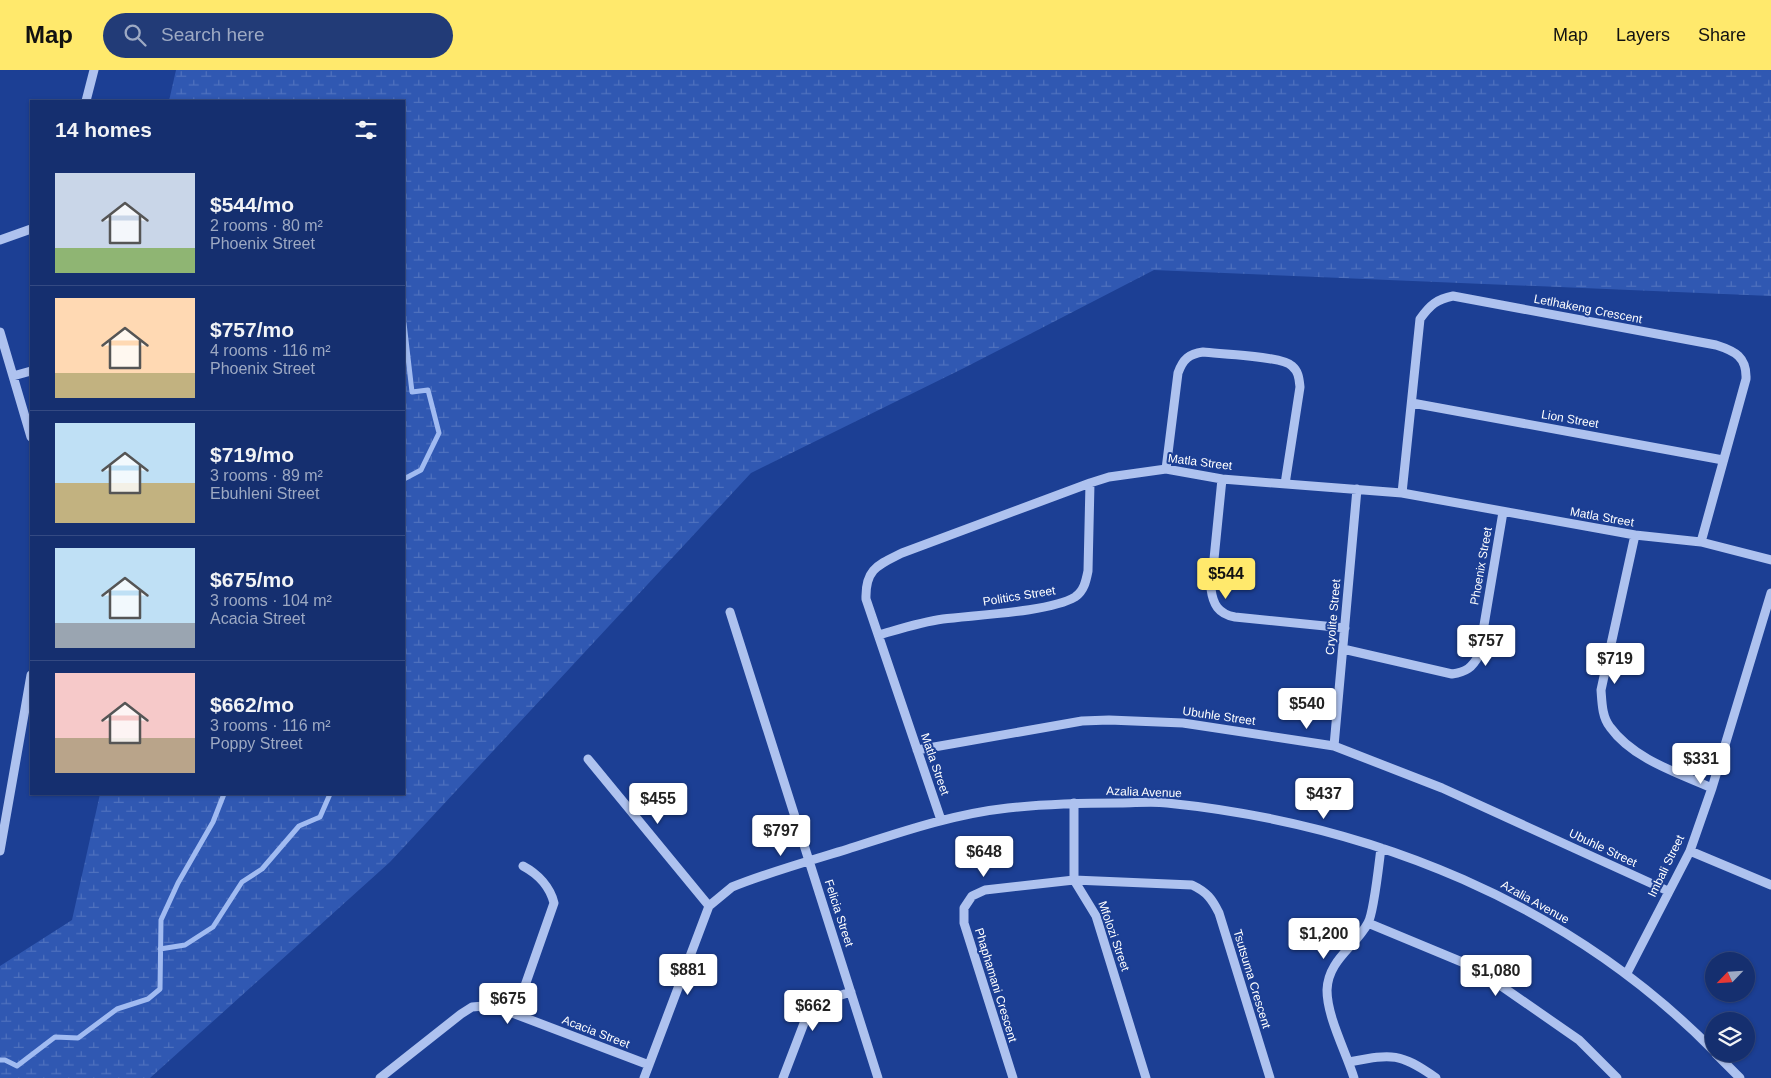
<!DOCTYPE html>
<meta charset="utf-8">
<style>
:root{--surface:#152f6f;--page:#223b77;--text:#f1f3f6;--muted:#9da9c3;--line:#344a82;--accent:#ffe96c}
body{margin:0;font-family:Arial,sans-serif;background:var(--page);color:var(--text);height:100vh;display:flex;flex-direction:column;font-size:19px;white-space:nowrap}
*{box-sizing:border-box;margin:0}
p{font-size:16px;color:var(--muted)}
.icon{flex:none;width:28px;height:28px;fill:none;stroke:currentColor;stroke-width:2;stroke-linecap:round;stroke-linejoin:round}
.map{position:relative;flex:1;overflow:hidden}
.side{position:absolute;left:30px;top:30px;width:375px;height:695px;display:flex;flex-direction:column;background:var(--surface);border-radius:0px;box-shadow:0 1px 4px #0004,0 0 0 1px var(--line)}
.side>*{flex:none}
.needle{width:32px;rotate:245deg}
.buttons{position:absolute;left:1705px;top:882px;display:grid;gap:10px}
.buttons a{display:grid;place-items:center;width:50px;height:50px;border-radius:50%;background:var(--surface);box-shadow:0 1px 4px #0004,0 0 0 1px var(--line);font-size:25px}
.price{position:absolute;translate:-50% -42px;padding:0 11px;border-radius:5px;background:#fff;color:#222;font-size:16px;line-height:32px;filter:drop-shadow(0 1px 2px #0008)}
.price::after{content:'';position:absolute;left:50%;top:30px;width:15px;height:11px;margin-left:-8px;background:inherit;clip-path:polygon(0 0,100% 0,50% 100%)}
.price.selected{background:var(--accent);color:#111}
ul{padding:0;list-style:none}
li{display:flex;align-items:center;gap:15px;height:125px;padding:0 25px}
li+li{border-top:1px solid var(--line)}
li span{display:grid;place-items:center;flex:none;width:140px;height:100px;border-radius:0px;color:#555}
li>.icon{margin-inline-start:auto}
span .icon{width:60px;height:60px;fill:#fffc;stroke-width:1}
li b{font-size:21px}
h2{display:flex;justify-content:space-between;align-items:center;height:60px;padding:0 25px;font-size:21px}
header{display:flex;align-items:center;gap:30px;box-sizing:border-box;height:70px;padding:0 25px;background:var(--accent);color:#111}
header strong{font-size:24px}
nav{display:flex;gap:28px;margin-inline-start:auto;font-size:18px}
.search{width:350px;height:45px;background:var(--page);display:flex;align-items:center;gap:12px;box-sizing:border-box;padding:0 18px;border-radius:28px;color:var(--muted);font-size:19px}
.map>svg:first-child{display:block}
.wetland{fill:url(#wetland-marsh)}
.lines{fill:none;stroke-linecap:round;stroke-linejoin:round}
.stream{stroke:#a1bbf1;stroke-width:5}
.minor{stroke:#aec2ef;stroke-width:9}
.labels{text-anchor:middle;stroke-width:4;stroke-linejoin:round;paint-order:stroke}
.street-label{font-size:12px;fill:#fff;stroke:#1c3f94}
</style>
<header>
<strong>Map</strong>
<div class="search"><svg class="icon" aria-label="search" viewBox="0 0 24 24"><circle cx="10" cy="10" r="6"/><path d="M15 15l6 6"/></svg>Search here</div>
<nav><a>Map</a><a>Layers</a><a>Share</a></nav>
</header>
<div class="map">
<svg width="1771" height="1008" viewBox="0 0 1771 1008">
<defs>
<pattern id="wetland-marsh" width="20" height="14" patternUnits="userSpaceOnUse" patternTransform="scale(1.25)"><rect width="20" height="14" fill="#3058b2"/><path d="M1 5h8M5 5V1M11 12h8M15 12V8" fill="none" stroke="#4f71be"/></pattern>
</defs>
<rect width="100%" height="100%" fill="#1c3f94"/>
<path class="wetland" d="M176,0H1771V226L1154,200L964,298L751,403L390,792L150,1008H0V896L72,850L100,724H404V31H169Z"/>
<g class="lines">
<path class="stream" d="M404,253L412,322L428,320L439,363L421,400L404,409
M160,879L185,875L213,857L242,812L262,799L299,756L320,747L330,724
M0,990H5L17,996L55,967L78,968L117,939L148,929L160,919L161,850L178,813L213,752L224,724"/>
<path class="minor" d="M86,31L94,0
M0,170L31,159
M0,262L31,367
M13,306L31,301
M1412,333L1723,390
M1166,399L1178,303C1183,289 1189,284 1203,282C1220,284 1282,286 1292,296C1299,302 1299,309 1300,317L1285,414
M1222,409L1211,519C1213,534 1218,544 1235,547L1345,558
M1402,423L1420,249C1430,235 1437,229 1453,226L1716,275C1735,281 1747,287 1746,309L1701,472
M1635,465L1601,620C1602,633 1602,647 1610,657C1633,689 1678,703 1712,718
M730,542L878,1008
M879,565C900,559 921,552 943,549C974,545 1050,542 1075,527C1084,521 1086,511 1088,501L1090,413
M1343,579L1452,604C1466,602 1472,598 1479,585L1503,442
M1334,676L1357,419
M917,680L1082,651L1109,650L1183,653L1334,676L1442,718L1668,821
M588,689L709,836
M1074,733V810L1096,846L1146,1008
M941,750L866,529C865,499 878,495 902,483L1090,413L1109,407L1166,399L1222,409L1402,423L1635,465L1701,472L1771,490
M0,781L31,605
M1690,781L1771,815
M1368,853L1474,897L1579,970L1617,1008
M1627,903L1690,781L1712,718L1771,523
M515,944L554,833C550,817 538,804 523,796
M1716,984L1740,1008
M1349,992C1392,984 1399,982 1436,1008
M380,1008L461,944L472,937L484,936L515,944L649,995
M644,1008L709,836L732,817C769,802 809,791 848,779C901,762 953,744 1008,738C1045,734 1082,733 1120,733C1135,733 1152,731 1167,733C1373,754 1568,833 1714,981
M783,1008L806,948C817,931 832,928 851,922
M1013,1008L964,853V838L972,826L985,820L1074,810L1192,815C1207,822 1212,829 1219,843L1270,1008
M1354,1008C1346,982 1327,947 1327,920C1328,890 1355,877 1368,853C1374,842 1379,793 1381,778"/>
</g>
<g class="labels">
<g class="street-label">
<text transform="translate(1588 239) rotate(11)" y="4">Letlhakeng Crescent</text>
<text transform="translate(1570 349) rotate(10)" y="4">Lion Street</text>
<text transform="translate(1200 392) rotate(7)" y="4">Matla Street</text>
<text transform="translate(1602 447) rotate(10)" y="4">Matla Street</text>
<text transform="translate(1481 496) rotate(-80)" y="4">Phoenix Street</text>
<text transform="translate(1019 526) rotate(-9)" y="4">Politics Street</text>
<text transform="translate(1333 547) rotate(-85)" y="4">Cryolite Street</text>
<text transform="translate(1219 646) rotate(8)" y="4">Ubuhle Street</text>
<text transform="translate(935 694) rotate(71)" y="4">Matla Street</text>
<text transform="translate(1144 722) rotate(2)" y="4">Azalia Avenue</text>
<text transform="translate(1603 778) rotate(25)" y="4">Ubuhle Street</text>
<text transform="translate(1666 796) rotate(-64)" y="4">Imbali Street</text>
<text transform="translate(1535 832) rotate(29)" y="4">Azalia Avenue</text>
<text transform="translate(839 843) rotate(72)" y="4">Felicia Street</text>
<text transform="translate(1114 866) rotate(71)" y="4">Mfolozi Street</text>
<text transform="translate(1252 909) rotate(73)" y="4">Tsutsuma Crescent</text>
<text transform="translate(996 915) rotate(73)" y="4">Phaphamani Crescent</text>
<text transform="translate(596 962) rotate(21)" y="4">Acacia Street</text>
</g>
</g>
</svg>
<div class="buttons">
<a><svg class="needle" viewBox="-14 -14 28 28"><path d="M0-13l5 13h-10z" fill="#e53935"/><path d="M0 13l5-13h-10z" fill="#9da9c3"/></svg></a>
<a><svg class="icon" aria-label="layers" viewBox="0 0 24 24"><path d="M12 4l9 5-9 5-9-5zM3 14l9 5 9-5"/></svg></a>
</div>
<b class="price selected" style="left:1226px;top:530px">$544</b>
<b class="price" style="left:1486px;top:597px">$757</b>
<b class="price" style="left:1615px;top:615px">$719</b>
<b class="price" style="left:1307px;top:660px">$540</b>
<b class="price" style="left:1701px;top:715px">$331</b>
<b class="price" style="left:1324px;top:750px">$437</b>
<b class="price" style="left:658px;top:755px">$455</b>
<b class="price" style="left:781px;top:787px">$797</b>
<b class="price" style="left:984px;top:808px">$648</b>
<b class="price" style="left:1324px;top:890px">$1,200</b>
<b class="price" style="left:688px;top:926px">$881</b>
<b class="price" style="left:1496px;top:927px">$1,080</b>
<b class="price" style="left:508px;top:955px">$675</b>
<b class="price" style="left:813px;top:962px">$662</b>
<section class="side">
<h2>14 homes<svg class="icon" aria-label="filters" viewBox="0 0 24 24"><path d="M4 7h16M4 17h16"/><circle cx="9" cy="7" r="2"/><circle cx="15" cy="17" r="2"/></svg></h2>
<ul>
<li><span style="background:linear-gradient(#c9d6e8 75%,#8fb573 0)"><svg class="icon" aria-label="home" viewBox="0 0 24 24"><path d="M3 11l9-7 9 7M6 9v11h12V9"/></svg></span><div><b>$544/mo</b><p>2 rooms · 80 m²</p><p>Phoenix Street</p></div></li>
<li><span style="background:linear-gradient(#ffd9b3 75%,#c2b280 0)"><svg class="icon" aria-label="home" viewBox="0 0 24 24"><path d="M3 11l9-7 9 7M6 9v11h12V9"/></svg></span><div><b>$757/mo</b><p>4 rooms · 116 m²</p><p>Phoenix Street</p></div></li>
<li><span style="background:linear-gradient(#bfe0f5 60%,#c2b280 0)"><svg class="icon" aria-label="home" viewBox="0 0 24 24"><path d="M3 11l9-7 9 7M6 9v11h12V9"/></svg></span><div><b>$719/mo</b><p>3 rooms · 89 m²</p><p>Ebuhleni Street</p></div></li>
<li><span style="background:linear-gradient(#bfe0f5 75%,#9aa5b1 0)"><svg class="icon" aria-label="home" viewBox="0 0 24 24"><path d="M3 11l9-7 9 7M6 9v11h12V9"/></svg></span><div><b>$675/mo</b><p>3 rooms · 104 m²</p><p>Acacia Street</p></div></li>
<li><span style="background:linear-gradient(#f6c9c9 65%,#b9a48a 0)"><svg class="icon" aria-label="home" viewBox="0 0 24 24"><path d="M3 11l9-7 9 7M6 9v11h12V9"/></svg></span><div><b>$662/mo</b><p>3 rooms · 116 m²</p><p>Poppy Street</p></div></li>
</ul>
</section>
</div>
